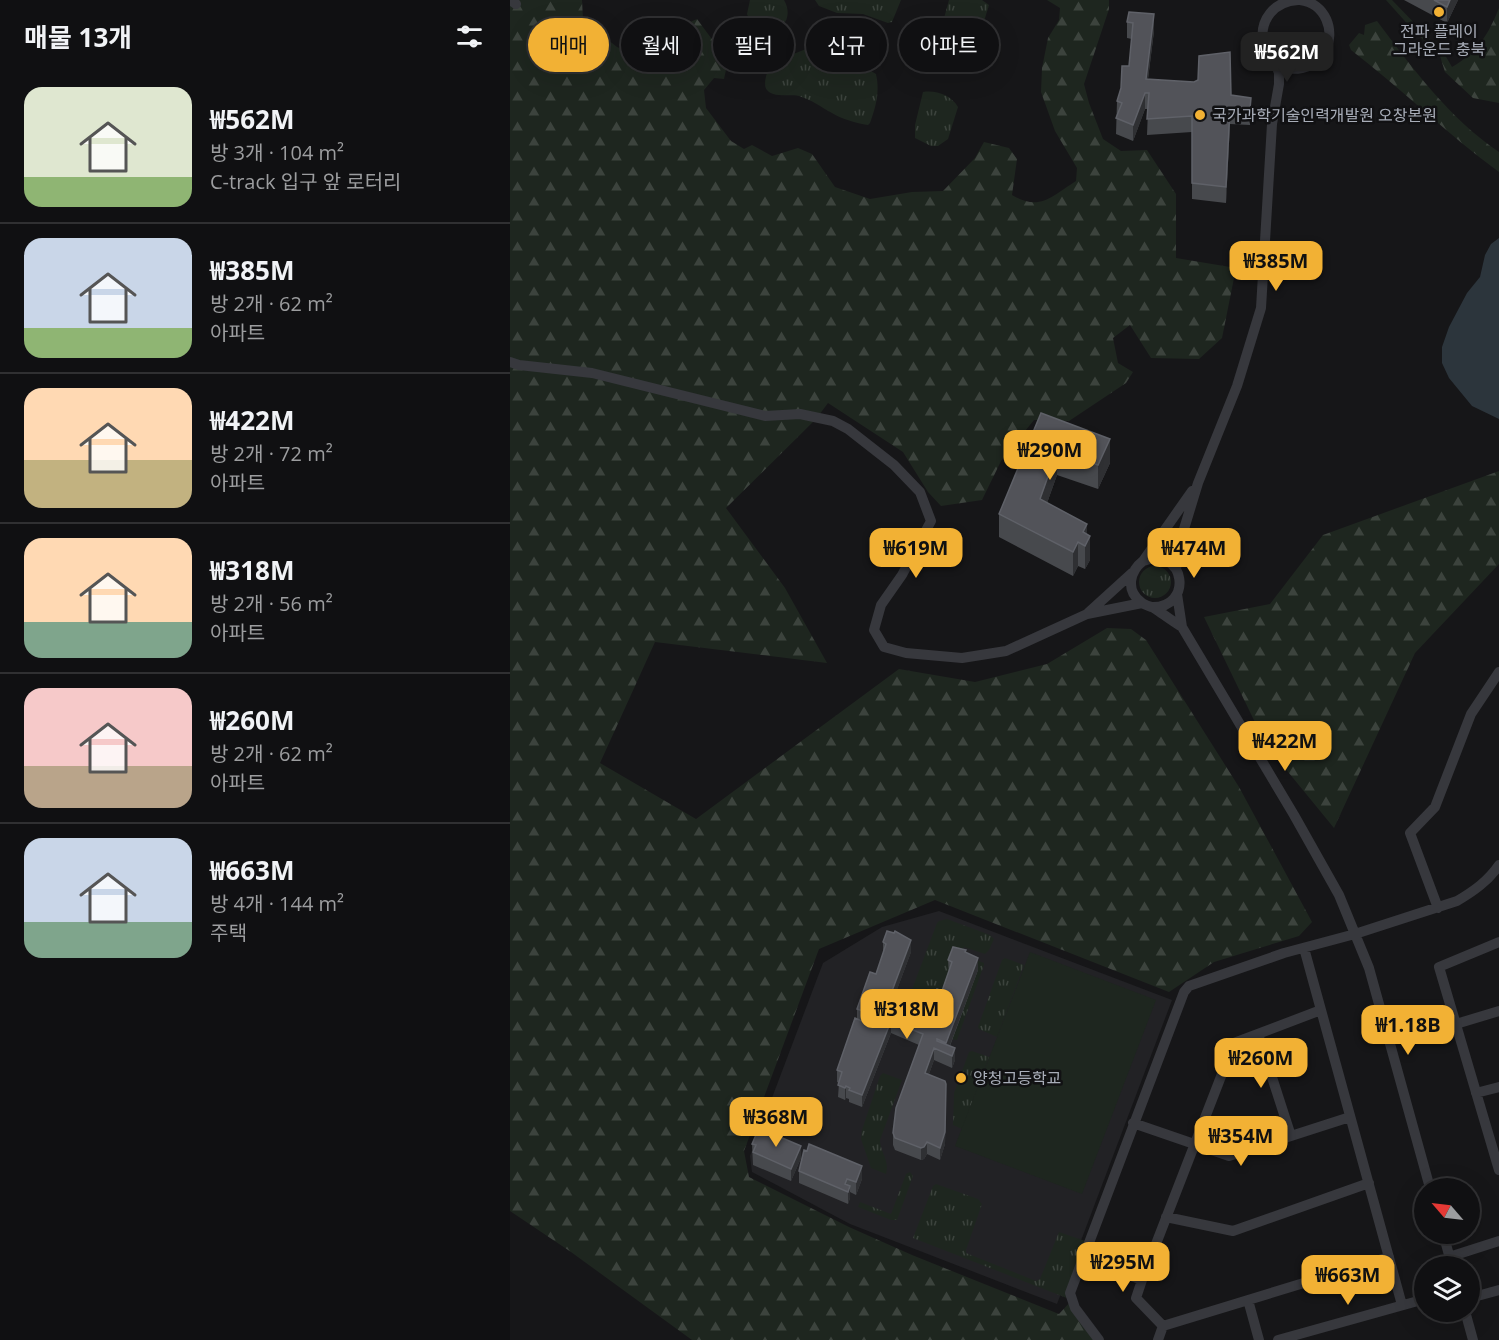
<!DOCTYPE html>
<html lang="ko">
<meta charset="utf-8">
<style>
:root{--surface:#101012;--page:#1e1e20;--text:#f1f3f6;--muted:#9c9d9f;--line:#303032;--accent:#f2b134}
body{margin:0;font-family:"Open Sans","Noto Sans KR",sans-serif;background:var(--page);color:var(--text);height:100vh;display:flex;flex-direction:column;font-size:22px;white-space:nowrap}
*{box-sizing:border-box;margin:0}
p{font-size:20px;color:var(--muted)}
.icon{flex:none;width:33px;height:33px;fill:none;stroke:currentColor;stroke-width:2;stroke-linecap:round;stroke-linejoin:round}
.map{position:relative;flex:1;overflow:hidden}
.panel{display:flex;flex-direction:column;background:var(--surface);width:510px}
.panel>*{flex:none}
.banner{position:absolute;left:18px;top:18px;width:570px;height:54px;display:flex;gap:12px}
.needle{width:39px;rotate:298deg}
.fabs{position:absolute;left:904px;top:1178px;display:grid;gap:12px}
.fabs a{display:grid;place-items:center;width:66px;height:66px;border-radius:50%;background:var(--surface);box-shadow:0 6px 24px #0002,0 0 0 2px var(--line);font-size:30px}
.price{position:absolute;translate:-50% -51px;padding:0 14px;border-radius:12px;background:var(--accent);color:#111;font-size:20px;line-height:39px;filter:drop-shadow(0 2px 3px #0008)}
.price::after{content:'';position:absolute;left:50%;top:36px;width:18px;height:14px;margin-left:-9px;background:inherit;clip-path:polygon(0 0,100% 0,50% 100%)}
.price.selected{background:#222;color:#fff}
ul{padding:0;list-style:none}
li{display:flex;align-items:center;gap:18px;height:150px;padding:0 24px}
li+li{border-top:2px solid var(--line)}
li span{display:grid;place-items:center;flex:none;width:168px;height:120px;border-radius:18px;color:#555}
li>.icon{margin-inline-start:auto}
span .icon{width:72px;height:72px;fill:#fffc;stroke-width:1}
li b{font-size:26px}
h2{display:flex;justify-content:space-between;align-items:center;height:72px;padding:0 24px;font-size:26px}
.pill{padding:0 21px;border-radius:27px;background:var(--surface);box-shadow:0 6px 24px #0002,0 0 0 2px var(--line);font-size:21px;line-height:54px}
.pill.selected{background:var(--accent);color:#111}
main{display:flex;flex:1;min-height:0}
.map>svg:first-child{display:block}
.built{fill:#222225}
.grass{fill:url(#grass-tufts)}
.forest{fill:url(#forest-firs)}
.park{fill:#1e261f}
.water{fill:#2c353c}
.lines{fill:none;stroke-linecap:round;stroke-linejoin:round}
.minor{stroke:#37383d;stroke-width:10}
.wall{fill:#47494d}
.shaded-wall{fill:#2f3033}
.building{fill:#525359;stroke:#5f6168;stroke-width:1.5}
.poi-dot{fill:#f2b134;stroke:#111113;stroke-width:2}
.labels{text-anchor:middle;stroke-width:5;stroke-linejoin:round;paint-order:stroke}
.poi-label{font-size:16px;fill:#a8adb8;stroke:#111113;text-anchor:start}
</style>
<main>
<section class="panel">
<h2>매물 13개<svg class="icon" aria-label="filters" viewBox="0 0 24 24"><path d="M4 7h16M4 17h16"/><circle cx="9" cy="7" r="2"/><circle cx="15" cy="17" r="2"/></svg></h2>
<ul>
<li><span style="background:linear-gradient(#dfe7d0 75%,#8fb573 0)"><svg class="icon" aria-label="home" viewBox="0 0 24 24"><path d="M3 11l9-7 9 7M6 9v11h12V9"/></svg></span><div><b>₩562M</b><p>방 3개 · 104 m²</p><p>C-track 입구 앞 로터리</p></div></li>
<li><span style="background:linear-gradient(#c9d6e8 75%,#8fb573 0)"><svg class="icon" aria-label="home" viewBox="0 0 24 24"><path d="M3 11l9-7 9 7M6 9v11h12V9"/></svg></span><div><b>₩385M</b><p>방 2개 · 62 m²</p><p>아파트</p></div></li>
<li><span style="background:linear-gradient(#ffd9b3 60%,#c2b280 0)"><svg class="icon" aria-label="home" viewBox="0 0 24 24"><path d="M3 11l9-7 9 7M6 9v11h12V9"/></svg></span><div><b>₩422M</b><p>방 2개 · 72 m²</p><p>아파트</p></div></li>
<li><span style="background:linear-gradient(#ffd9b3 70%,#7fa58c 0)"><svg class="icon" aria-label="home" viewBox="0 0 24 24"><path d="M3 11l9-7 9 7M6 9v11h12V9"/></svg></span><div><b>₩318M</b><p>방 2개 · 56 m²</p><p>아파트</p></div></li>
<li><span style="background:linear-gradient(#f6c9c9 65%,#b9a48a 0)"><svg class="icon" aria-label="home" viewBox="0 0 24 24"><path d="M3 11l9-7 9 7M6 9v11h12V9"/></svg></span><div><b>₩260M</b><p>방 2개 · 62 m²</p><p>아파트</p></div></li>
<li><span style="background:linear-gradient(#c9d6e8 70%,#7fa58c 0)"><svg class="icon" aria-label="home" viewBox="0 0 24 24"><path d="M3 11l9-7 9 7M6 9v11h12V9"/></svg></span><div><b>₩663M</b><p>방 4개 · 144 m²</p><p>주택</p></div></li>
</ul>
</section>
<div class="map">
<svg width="989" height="1340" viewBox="0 0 989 1340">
<defs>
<pattern id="grass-tufts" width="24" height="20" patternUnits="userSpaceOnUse" patternTransform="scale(1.5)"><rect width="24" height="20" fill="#1e261f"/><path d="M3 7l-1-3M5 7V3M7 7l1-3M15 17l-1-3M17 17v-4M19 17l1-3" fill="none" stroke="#3c433d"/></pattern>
<pattern id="forest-firs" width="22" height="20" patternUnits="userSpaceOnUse" patternTransform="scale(1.5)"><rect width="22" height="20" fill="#1e261f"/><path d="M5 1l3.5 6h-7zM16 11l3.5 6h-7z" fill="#3c433d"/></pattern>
</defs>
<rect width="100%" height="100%" fill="#161618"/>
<path class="built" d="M429,911L662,1000L547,1304L340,1224L242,1172L240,1156L313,963L372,927Z"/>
<path class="grass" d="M240,0H274C290,28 249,47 237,14Z
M305,0H391L382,22L378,23L353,14L327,13L309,6Z
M439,0H472L479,5L464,54L429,44L428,40Z
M296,49L350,65L366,74C370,92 366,106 360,123L358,125C346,123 332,119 322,113C311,107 302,100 289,96C280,94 263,98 257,90C252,85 258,69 261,63Z
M413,92C426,90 441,95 448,107L438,139L428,146H421L405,138V125Z
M629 582a16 16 0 1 1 32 0a16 16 0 1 1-32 0Z
M437,919L480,935L484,939L479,950L475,954L454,947L420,1018L395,1008L427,923L429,921Z
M458,957L474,963V965L447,1040L442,1039Z
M495,958L514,965L487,1037L469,1029L468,1027L492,960Z
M462,1051L479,1057L452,1129L443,1125L444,1093L459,1052Z
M373,1073L392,1080L370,1140C370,1152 380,1160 376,1174L361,1168L351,1139L352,1130L370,1076Z
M400,1172L403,1176L387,1220H381L348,1207L350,1202L381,1214L396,1174Z
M426,1184L468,1199L472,1204L456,1250V1253L526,1281L530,1279L549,1232L578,1242L562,1300L403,1238L423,1186Z"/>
<path class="forest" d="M0,0H72L73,20L107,47L122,53L140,40L166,48L171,26L187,19L201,38L219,56L214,79L204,78L194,90L196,108L221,141L234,149L242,145L262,156L288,148L302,154L325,187L360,199L402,192L433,191L465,158L474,142L499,148L507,159L502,195C530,212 542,196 566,181L567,168L545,131L531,92L532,68L538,38L549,20L550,8L537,0H599V9L574,84L579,103L593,139L611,151L637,150L666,194V258L726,268L712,338L689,359L641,358L620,325L603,338L608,363L623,372L616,383L559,421L524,420L491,461L472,500L431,506L418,492L393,452L318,403L306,419L216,508L275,588L317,663L145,642L90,763L186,819L389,669L465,682L537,664L597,628L621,629L636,640L729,787L802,922L789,936L704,962L659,992L425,900L309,949L234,1151L239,1177L339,1227L402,1255L549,1314L562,1300L585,1340H182L61,1252L0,1211Z
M876,0H882L935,55L942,67C968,52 978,35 989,8V103L963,98L935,72L930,56L902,29Z
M867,21C903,69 939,118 989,152V172C937,134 892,89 841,50L839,45L849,33L854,35L855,25Z
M989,471V564L905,653L824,828L756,745L694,617L760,604L813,535Z"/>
<path class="park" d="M520,952L646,1000L572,1194L445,1146Z"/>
<path class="water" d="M989,238V419L962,406L939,378L932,363V347L939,327L957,293L970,277L975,255L981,244Z"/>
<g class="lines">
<path class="minor" d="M0,0L6,4
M788,0C737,3 743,77 792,68C801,66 809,60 814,53C827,31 815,3 790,0
M0,362L9,365L82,373L255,416L290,414L323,421L338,429L384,465L410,492L421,521L392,575L371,605L364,630L374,647L396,653L452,658L496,651L577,614L632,603
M633,561C676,545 684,609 641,607
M666,569L674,529L688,483L727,386L751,308L762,124L769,84V73L765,63
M667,594L672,627L784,815L829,895L859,968L920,1188
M578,613L622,573
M672,627C662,621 653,614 644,608C639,606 634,605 631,602C615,590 620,571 633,561L682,491
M928,908L900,833L925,807L961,714L989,672
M989,942L929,967L989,1170
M794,948L892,1305
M946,1024L989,1011
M748,1034L781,1136
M966,1093L989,1087
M623,1123L719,1156L840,1117
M656,1217L723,1231L859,1183
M933,1233L942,1266
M573,1257L632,1280L626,1298L653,1326
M939,1257L989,1241
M632,1280L724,1043L811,1010
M960,1298L989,1290
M738,1300L749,1340
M955,1311L963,1340
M589,1340L565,1308L560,1293L674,992L679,986L774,953L845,934L947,901C964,891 978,881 989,865
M648,1340L653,1326L879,1257
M768,1340L915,1299"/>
</g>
<path class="wall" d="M894,0H948L937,23Z
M619,12L644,31L638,79L721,95L741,98V114L740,125L720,124L716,203L682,199V132L637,135L638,109H635L623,141L606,134L607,101L619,66L622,39L617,38V22Z
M531,413L600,463L588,489L547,475L537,503L577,534L580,560L575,569L568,566L563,576L489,537V514Z
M373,942L401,952L386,992L420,1006L432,991L439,972L438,960L456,953L468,970L440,1046L445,1060L442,1068L424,1060L419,1074L436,1096L435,1144L430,1160L417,1154L414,1159L411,1160L385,1150L383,1145V1133L409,1045L381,1033L352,1107L339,1102V1099L336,1098L335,1100L328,1097L329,1083L327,1082V1070L347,1019V1009L366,974L373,954Z
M242,1144L291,1158L281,1181L243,1165Z
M289,1171L352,1179L346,1195L340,1192V1198L338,1204L289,1183Z"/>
<path class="shaded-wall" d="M940,0H948L937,23V7Z
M644,14V31L636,95V79Z
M635,93V109L623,141V125Z
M741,98V114L740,125V109Z
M720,108V124L716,203V187Z
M600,439V463L588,489V465Z
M547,451V475L530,523V499Z
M577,524V541L580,536V560L575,569V546L573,532Z
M568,542V566L563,576V552Z
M401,940V952L382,1003V991Z
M468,958V970L437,1053L436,1043Z
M381,1021V1033L352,1107V1095Z
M424,1048V1060L415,1085V1073Z
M445,1048V1060L442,1068V1056Z
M336,1086V1098L335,1100V1088Z
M436,1096L435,1144L430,1160V1148Z
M417,1142V1154L414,1159L411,1160V1148Z
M291,1146V1158L281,1181V1169Z
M352,1166V1179L346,1195V1182Z
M340,1186V1198L338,1204V1192Z"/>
<path class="building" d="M924,0H940L937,7Z
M619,12L644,14L636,79L684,82L688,80L689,56L720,52L721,95L741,98L740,109L720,108L716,187L682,183V116L637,119L639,93H635L623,125L606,118L612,103L607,101L611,88L612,66H619L623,23L617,22Z
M531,413L600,439L588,465L547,451L530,499L577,524L573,532L580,536L575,546L568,542L563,552L489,514Z
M377,931L384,933L385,931L401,940L382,991L420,1006L427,989L432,991L442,962L438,960L443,947L456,950L455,952L468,958L436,1043L427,1039V1041L445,1048L442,1056L424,1048L415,1073L435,1081L436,1084L435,1132L430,1148L417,1142L414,1147L411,1148L385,1138L383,1133L386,1108L413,1034L381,1021L352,1095L339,1090L340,1088L336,1086L335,1088L328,1085L332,1072L327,1070L345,1018L352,1021L356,1012L347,1009L360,972L366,974L376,944L373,942Z
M249,1128L291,1146L281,1169L243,1152L246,1145L242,1144Z
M299,1144L352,1166L346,1182L337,1179L335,1184L340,1186L338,1192L289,1171L294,1150L297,1151Z"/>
<g class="poi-dot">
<circle cx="929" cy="12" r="6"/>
<circle cx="690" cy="115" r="6"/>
<circle cx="451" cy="1078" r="6"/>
</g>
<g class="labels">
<g class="poi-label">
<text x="929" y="37" text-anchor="middle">전파 플레이<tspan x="929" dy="18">그라운드 충북</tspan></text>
<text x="702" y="121">국가과학기술인력개발원 오창본원</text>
<text x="463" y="1084">양청고등학교</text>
</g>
</g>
</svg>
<div class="fabs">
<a><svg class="needle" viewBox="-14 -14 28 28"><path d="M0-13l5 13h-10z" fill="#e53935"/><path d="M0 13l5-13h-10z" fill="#9c9d9f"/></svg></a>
<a><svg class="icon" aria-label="layers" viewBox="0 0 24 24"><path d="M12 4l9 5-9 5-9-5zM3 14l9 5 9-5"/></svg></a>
</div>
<b class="price selected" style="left:777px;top:83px">₩562M</b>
<b class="price" style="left:766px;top:292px">₩385M</b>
<b class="price" style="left:540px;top:481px">₩290M</b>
<b class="price" style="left:406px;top:579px">₩619M</b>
<b class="price" style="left:684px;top:579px">₩474M</b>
<b class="price" style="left:775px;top:772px">₩422M</b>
<b class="price" style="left:397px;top:1040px">₩318M</b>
<b class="price" style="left:898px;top:1056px">₩1.18B</b>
<b class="price" style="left:751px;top:1089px">₩260M</b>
<b class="price" style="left:266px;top:1148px">₩368M</b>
<b class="price" style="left:731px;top:1167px">₩354M</b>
<b class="price" style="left:613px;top:1293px">₩295M</b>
<b class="price" style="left:838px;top:1306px">₩663M</b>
<div class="banner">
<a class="pill selected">매매</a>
<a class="pill">월세</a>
<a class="pill">필터</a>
<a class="pill">신규</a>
<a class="pill">아파트</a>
</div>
</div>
</main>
